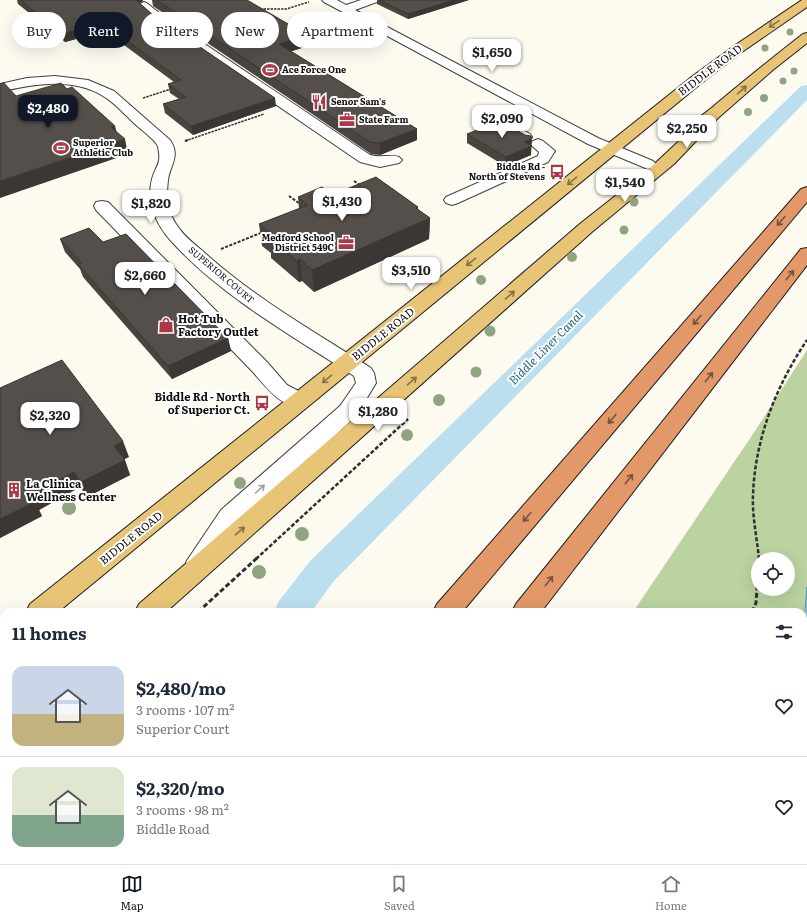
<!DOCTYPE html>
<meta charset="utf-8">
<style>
:root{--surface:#fff;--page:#f6f6f7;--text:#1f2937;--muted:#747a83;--line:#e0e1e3;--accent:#111827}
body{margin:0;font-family:Literata,serif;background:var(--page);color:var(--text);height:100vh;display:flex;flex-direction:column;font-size:15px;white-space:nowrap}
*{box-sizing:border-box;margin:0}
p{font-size:13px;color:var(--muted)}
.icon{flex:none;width:22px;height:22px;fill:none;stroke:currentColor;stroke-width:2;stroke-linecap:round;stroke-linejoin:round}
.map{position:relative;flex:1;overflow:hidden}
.drawer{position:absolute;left:0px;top:608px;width:807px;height:256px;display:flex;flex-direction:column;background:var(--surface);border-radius:12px 12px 0 0;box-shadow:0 4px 16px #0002}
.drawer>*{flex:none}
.guide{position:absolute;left:12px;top:12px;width:400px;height:36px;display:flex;gap:8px}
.controls{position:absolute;left:751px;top:552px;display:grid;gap:8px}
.controls a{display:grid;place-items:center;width:44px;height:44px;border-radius:50%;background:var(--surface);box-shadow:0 4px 16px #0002;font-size:20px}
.price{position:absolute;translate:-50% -34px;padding:0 9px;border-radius:8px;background:#fff;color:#222;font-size:13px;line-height:26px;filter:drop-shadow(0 1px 2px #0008)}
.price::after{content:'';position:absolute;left:50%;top:24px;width:12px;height:9px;margin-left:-6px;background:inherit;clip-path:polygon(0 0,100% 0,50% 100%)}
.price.on{background:var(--accent);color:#fff}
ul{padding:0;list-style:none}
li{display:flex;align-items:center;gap:12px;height:100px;padding:0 12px}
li+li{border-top:1px solid var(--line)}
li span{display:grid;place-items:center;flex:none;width:112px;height:80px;border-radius:12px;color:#555}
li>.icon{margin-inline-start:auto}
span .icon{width:48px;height:48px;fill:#fffc;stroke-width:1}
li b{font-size:17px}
h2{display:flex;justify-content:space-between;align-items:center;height:48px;padding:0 12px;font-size:17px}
.chip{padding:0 14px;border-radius:18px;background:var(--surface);box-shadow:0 4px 16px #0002;font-size:14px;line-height:36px}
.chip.on{background:var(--accent);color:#fff}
.tabs{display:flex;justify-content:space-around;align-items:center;height:56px;border-top:1px solid var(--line);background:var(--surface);font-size:11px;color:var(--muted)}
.tabs a{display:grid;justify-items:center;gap:2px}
.tabs .on{color:var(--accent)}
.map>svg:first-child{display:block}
.forest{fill:#bad39f;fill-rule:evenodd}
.water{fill:#bbdfef;stroke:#4b98bd}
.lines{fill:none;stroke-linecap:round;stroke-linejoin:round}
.canal{fill:#bbdfef;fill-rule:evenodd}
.minor-casing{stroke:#414141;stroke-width:2}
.major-casing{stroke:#1f1f1f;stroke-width:2}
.highway-casing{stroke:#1f1f1f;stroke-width:2}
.path-far3{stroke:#303030;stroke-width:1.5;stroke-dasharray:2.5 1;stroke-linecap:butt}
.path-far2{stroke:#303030;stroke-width:2;stroke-dasharray:3 1.5;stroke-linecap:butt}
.path-far1{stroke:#303030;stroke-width:2.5;stroke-dasharray:4 2;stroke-linecap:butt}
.path{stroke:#303030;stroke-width:3;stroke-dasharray:5 2.5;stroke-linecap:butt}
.minor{fill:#fff;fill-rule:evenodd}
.major{fill:#e8c476;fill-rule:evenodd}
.highway{fill:#e29869;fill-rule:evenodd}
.tree{fill:#90a481}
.wall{fill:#494440}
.shaded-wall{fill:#3c3734}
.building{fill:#554f4b;stroke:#3c3734}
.oneway{stroke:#867247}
.oneway2{stroke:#78533c}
.oneway3{stroke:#9f9f9f}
.labels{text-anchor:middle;stroke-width:4;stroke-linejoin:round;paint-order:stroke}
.far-poi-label{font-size:9px;font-weight:bold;fill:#0e0e0e;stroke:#fff;text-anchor:start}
.far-street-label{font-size:9px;fill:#0e0e0e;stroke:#fff}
.street-label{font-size:11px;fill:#0e0e0e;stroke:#fff}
.poi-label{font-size:11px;font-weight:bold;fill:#0e0e0e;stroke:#fff;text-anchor:start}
.water-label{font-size:12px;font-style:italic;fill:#266a90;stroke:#fff}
</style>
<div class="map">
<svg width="807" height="864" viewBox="0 0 807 864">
<rect width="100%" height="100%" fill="#fdfaf0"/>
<path class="forest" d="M807,350V864H470L472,860H803V612H633L755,431ZM758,559H788V589H758Z"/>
<path class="water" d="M807,587V864H799V860H803V635Z"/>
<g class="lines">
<path class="canal" d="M807,85V100L334,581L311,612H274L279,601L310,561L801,86Z
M41,860H86L85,864H40Z"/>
<defs>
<path id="minor" d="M322,0H337L346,5L361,0H379L377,2L355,10L598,138L653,161L656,164L653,167L648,169L643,167L588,144L324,2Z
M144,2L148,4L163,16L370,155C381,158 390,154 399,157L402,160L399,163L380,167L360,162L155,22L138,6L140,4Z
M55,76L88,80L114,91L170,140C181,156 170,165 168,180C166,195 167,211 176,224C183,236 196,245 206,254C256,299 315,332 371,368L374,373L376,383L356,416L239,524L208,569L199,573L190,569L186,562L221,510L340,406L356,383L354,376C294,337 221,296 172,242C156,225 146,202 152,179C156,164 162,165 158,147C157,141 140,129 135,124C125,115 115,103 103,96C72,77 33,84 0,92V84L27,78Z
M486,111L491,112L530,134L532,137L530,140L525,141L520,140L481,118L479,115L481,112Z
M538,139L543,141L555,151L548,162L458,203L452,205L446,203L444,200L446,197L538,156L539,152L530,144L533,141Z
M102,201L108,202L267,362L287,385L308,396L311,401L308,406C285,413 266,387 253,372L96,210L94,206L96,202Z"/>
<path id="major" d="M802,0H807V7L742,52L704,81L58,612H26L30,604L694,75L734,46Z
M807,33V43L774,69L718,118L674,164L593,231L166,612H135L139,604L581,223L647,171L695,126L694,123C699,116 709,111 715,105C744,81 773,57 803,34Z
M4,629V655L0,656V630Z
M4,724V755L0,756V725Z"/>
<path id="highway" d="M807,187V202L462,612H433L437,604L801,189Z
M807,248V265L541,612H512L516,604L801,249Z
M214,860H248L247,864H213Z
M312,860H346L345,864H311Z"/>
</defs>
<use href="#minor" class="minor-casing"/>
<use href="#major" class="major-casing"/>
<use href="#highway" class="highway-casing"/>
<path class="path-far3" d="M260,9H286L309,2
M302,44L312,40L332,39L351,33
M143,98L171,89
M185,141L264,114"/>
<path class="path-far2" d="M185,141L188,140
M354,181L360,185
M289,196L300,204
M221,249L263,232"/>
<path class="path-far1" d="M256,559L408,419
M759,559C757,538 752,516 753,495C755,439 776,386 807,340"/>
<path class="path" d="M198,612L257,558
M752,612L756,603L758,573
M0,795L4,791
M625,864L628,860"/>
<use href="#minor" class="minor"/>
<use href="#major" class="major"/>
<use href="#highway" class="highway"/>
</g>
<g class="tree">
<circle cx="790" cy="32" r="3.5"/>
<circle cx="765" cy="48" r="3.5"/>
<circle cx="794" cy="71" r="3.5"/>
<circle cx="783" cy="81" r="3.5"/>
<circle cx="764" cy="98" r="4"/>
<circle cx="748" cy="112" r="4"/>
<circle cx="634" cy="202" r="4.5"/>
<circle cx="624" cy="230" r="4.5"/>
<circle cx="572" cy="257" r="5"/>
<circle cx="481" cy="280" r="5"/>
<circle cx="490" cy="331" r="5.5"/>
<circle cx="476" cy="372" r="5.5"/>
<circle cx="439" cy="400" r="6"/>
<circle cx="407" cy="435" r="6"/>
<circle cx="240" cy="483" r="6"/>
<circle cx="69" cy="508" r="7"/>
<circle cx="302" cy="534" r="7"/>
<circle cx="259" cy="572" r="7"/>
</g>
<path class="wall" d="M17,0H143V1L139,3L153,15L276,106L193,135L165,113L163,104L179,99L170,93L168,84L174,82L105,31L65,42L18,4Z
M152,0H247L304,36L305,47L291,51L417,129V140L380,155L371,154L153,6Z
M377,0H469L408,19L377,4Z
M467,134L531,146V155L505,166L467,143Z
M332,195L418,207V210L430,218L429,239L314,292L302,281L299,282L271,258V253L262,246L259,224L299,209L298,197Z
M60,239L103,242L228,338L231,351L172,379L83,277L80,269L65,252Z
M0,388L129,457L124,459L130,475L87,497L80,487L39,510L42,516L0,538Z"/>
<path class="shaded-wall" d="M135,0H143V1L137,5Z
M454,0H469L408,19V14Z
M103,23L105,31L65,42L62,34Z
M304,36L305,47L280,55L279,44Z
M275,98L276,106L193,135L191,126Z
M115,126L119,141L111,127Z
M417,129V140L380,155V143Z
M532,138L531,155L505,166L506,157L524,142Z
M125,139L128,154L0,198V181Z
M418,207V223L430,218L429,239L314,292L312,270Z
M300,259L302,281L299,282L297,261Z
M228,338L231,351L172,379L168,366Z
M123,441L129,457L120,461L114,446Z
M125,460L130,475L87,497L81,482Z
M74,472L80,487L39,510L42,516L0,538V519L32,495Z"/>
<path class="building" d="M21,0H136L153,15L275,98L191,126L163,104L186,97L168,84L181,80L103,23L62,34Z
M157,0H247L295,28L291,29L304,36L279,44L417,129L380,143L370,142Z
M379,0H454L408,14Z
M4,83L16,96L61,83L67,89L72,87L115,126L111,127L125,139L0,181V84Z
M500,121L525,135L531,136L532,138L524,142L532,146L506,157L467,134Z
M376,177L418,207L416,208L430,218L312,270L300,259L297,261L268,236L272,235L259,224L308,205L298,197L322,187L332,195Z
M89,228L103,242L126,234L228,338L168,366L78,264L82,263L60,239Z
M62,360L123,441L114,446L125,460L81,482L74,472L32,495L35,502L0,519V388Z"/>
<defs><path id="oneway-shaft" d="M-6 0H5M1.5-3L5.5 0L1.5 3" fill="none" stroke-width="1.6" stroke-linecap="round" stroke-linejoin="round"/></defs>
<g class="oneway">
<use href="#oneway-shaft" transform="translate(774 24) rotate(146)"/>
<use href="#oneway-shaft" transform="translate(742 90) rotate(-41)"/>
<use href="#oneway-shaft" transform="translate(572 181) rotate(141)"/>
<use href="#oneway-shaft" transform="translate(471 262) rotate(141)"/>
<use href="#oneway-shaft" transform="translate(510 295) rotate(-41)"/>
<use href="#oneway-shaft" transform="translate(327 379) rotate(141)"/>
<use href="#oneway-shaft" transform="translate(412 381) rotate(-41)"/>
<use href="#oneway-shaft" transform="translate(240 531) rotate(-41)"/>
</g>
<g class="oneway2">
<use href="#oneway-shaft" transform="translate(781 221) rotate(131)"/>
<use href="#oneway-shaft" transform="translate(790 275) rotate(-52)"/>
<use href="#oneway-shaft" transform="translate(697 320) rotate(131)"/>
<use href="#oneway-shaft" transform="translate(709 377) rotate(-52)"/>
<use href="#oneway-shaft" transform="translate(612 419) rotate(131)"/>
<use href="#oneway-shaft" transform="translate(629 479) rotate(-52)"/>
<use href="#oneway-shaft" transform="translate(527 517) rotate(131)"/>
<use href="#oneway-shaft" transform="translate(549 581) rotate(-52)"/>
</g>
<use class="oneway3" href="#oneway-shaft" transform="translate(260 489) rotate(-42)"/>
<defs>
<symbol id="stadium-bare" viewBox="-9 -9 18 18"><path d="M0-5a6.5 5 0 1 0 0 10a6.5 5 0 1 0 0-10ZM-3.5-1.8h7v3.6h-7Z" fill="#ad3745" stroke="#fff" stroke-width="2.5" paint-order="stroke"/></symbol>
<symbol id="restaurant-bare" viewBox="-9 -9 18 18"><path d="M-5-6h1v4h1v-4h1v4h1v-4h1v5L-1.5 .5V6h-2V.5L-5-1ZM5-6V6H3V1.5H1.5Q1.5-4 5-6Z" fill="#ad3745" stroke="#fff" stroke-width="2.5" paint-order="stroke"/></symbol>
<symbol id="office-bare" viewBox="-9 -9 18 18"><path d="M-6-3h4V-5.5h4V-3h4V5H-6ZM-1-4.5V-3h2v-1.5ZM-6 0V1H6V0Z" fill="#ad3745" stroke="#fff" stroke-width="2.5" paint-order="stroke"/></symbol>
<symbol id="bus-bare" viewBox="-9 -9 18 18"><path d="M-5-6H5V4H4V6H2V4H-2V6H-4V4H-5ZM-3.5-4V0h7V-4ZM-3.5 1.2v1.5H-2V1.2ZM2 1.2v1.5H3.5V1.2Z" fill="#ad3745" stroke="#fff" stroke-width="2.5" paint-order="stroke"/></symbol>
<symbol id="shop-bare" viewBox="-9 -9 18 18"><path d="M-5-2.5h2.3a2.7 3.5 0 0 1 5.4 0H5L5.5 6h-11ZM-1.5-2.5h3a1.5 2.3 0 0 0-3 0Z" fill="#ad3745" stroke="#fff" stroke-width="2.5" paint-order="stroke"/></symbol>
<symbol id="building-bare" viewBox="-9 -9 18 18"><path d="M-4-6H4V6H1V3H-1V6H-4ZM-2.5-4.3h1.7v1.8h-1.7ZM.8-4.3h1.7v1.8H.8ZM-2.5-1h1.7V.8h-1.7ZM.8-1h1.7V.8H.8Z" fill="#ad3745" stroke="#fff" stroke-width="2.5" paint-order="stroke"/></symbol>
</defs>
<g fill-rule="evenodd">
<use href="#stadium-bare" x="259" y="59" width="22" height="22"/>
<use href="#restaurant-bare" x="308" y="91" width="22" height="22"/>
<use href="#office-bare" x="336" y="109" width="22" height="22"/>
<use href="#stadium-bare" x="50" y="137" width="22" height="22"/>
<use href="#bus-bare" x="546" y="161" width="22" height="22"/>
<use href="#office-bare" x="335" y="232" width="22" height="22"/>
<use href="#shop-bare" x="155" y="314" width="22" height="22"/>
<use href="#bus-bare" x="251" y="392" width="22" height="22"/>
<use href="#building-bare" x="3" y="479" width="22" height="22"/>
</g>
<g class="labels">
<g class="far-poi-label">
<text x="282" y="73">Ace Force One</text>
<text x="331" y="105">Senor Sam's</text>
<text x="359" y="123">State Farm</text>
<text x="73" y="146">Superior<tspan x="73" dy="10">Athletic Club</tspan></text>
<text x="545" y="170" text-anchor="end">Biddle Rd -<tspan x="545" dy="10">North of Stevens</tspan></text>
<text x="334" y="241" text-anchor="end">Medford School<tspan x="334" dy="10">District 549C</tspan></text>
</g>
<g class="far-street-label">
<text transform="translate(221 275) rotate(40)" y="3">SUPERIOR COURT</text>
</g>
<g class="street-label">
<text transform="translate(710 70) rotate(-37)" y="4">BIDDLE ROAD</text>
<text transform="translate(383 334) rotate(-39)" y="4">BIDDLE ROAD</text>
<text transform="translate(131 538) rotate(-39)" y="4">BIDDLE ROAD</text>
</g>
<g class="poi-label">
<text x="178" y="323">Hot Tub<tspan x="178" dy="13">Factory Outlet</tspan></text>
<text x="250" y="401" text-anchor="end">Biddle Rd - North<tspan x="250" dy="13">of Superior Ct.</tspan></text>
<text x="26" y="488">La Clinica<tspan x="26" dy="13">Wellness Center</tspan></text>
</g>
<g class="water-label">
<text transform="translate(546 348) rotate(-45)" y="4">Biddle Liner Canal</text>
</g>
</g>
</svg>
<div class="controls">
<a><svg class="icon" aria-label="locate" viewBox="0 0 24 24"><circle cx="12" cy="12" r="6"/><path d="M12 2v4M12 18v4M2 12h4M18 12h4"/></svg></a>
</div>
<b class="price" style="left:492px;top:73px">$1,650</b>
<b class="price on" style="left:48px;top:129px">$2,480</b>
<b class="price" style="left:502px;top:139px">$2,090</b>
<b class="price" style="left:687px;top:149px">$2,250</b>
<b class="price" style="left:625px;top:203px">$1,540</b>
<b class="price" style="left:342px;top:222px">$1,430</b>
<b class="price" style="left:151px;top:224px">$1,820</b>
<b class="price" style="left:411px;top:291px">$3,510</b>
<b class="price" style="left:145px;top:296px">$2,660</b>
<b class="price" style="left:378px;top:432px">$1,280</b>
<b class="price" style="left:50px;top:436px">$2,320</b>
<div class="guide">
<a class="chip">Buy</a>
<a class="chip on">Rent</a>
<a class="chip">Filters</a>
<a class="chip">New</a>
<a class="chip">Apartment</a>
</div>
<section class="drawer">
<h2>11 homes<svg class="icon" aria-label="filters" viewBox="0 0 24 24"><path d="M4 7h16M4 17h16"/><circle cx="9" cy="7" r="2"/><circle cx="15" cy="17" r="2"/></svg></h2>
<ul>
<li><span style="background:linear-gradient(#c9d6e8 60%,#c2b280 0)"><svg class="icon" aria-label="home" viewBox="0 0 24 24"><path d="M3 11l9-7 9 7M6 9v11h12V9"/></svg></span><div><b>$2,480/mo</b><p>3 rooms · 107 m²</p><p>Superior Court</p></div><svg class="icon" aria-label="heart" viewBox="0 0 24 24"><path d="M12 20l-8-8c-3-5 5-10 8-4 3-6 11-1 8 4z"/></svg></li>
<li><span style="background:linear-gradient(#dfe7d0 60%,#7fa58c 0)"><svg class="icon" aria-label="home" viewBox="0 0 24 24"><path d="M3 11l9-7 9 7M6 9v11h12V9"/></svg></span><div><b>$2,320/mo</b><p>3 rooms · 98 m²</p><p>Biddle Road</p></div><svg class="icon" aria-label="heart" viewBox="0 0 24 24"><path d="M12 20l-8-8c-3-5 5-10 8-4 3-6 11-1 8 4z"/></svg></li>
</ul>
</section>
</div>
<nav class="tabs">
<a class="on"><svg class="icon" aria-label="map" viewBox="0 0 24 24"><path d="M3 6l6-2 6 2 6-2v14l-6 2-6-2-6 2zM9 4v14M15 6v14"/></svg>Map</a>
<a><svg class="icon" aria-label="saved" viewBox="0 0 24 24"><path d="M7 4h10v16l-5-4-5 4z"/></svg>Saved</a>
<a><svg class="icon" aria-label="home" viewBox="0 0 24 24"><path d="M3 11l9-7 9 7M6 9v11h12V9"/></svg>Home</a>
</nav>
